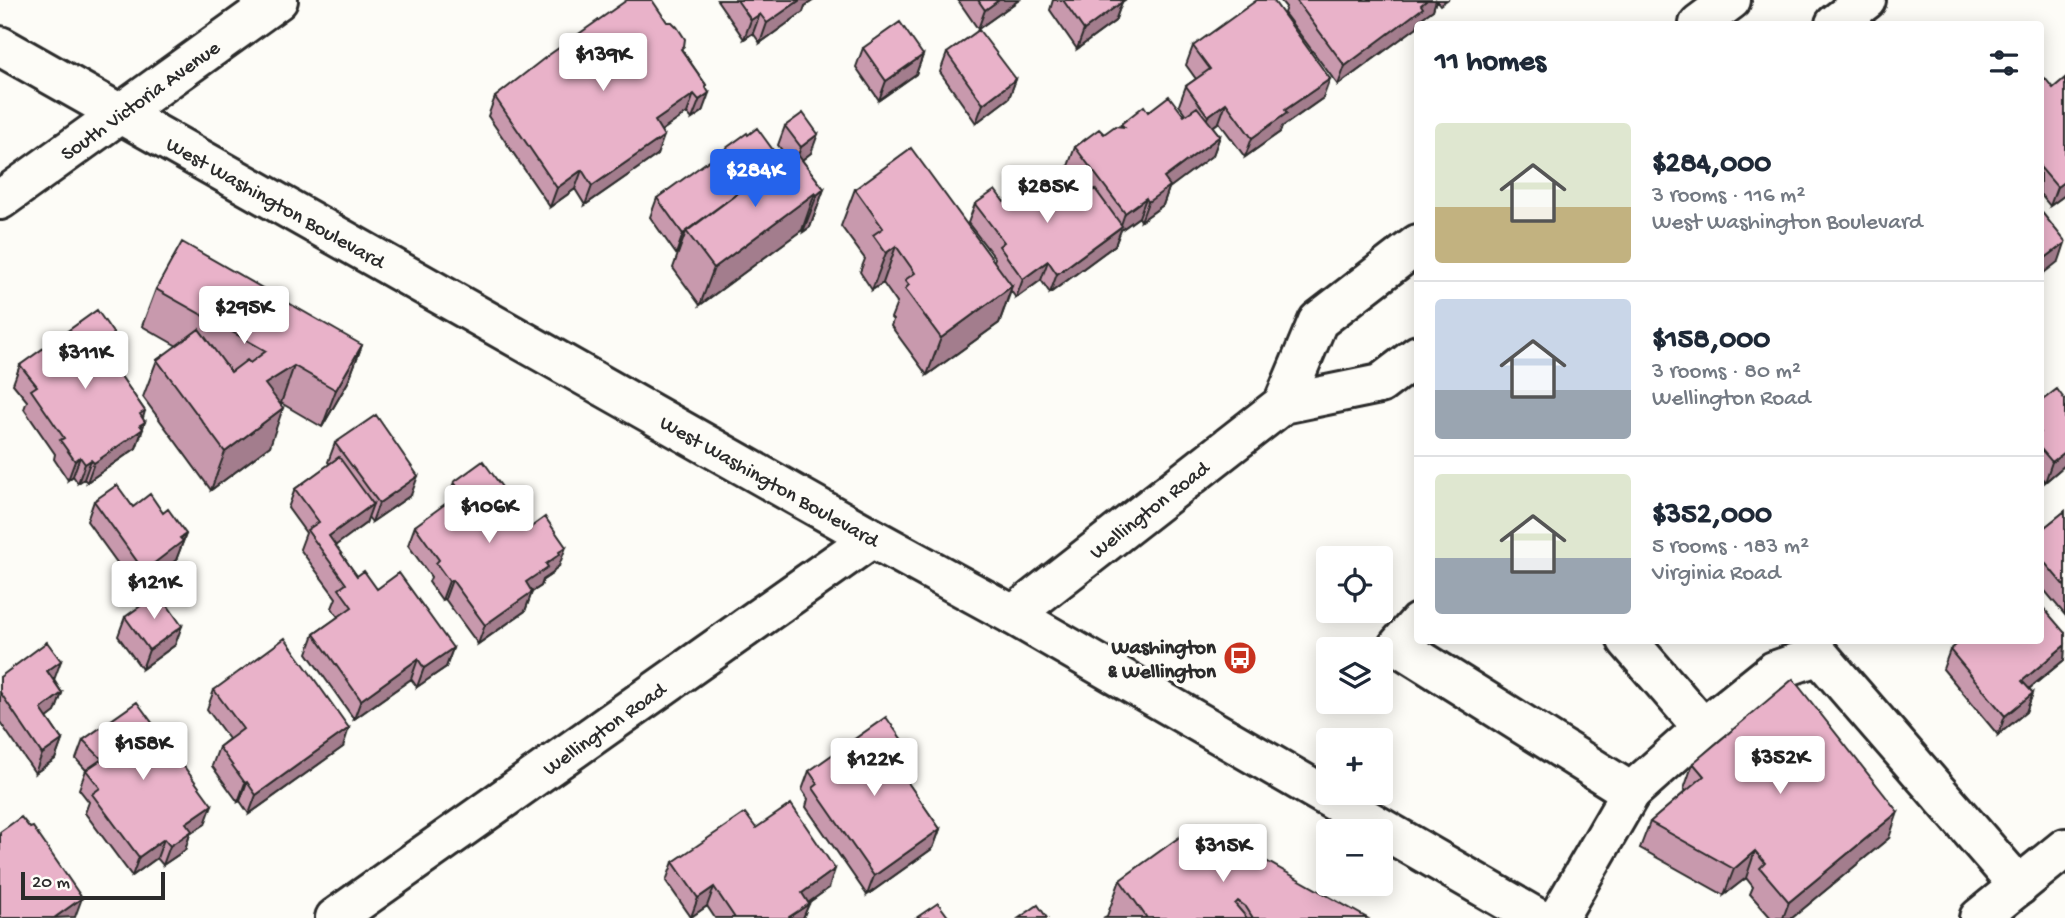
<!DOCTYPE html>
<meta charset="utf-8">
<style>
:root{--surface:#fff;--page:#f2f2f3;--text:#1f2937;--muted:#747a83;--line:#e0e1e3;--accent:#2563eb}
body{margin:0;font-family:"Gochi Hand",sans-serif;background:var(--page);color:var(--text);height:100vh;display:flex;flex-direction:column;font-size:26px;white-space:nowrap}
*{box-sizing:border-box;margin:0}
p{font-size:23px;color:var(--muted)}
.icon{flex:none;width:38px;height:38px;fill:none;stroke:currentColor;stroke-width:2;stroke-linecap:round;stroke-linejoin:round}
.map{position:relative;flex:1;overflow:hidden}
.details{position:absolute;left:1414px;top:21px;width:630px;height:623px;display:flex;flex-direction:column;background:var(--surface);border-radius:7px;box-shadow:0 4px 18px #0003}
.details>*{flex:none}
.buttons{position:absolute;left:1316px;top:546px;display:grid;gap:14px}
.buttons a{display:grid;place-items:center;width:77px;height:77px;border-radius:7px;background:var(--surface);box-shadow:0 4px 18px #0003;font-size:35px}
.scale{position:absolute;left:21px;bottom:18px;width:144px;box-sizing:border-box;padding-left:7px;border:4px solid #2b2b2b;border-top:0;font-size:19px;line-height:24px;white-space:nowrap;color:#2b2b2b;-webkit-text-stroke:5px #fdfcf7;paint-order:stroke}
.price{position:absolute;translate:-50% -60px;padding:0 16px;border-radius:7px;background:#fff;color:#222;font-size:23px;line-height:46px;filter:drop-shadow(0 2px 4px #0008)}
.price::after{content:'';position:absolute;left:50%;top:42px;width:21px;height:16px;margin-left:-10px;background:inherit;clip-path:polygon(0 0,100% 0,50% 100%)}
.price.selected{background:var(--accent);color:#fff}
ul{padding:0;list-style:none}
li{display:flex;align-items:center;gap:21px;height:175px;padding:0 21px}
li+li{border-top:2px solid var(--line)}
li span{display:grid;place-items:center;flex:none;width:196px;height:140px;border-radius:7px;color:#555}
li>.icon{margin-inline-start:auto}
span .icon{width:84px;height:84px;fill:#fffc;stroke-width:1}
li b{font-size:30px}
h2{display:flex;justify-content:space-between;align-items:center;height:84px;padding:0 21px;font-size:30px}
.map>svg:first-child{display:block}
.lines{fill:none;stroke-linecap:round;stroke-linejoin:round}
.minor-casing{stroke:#2b2b2b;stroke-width:44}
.major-casing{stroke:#2b2b2b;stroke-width:44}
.minor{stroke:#fdfcf7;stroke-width:38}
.major{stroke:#fdfcf7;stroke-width:38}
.wall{fill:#c899ad;stroke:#2b2b2b;stroke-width:2}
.shaded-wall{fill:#a37d8d;stroke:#2b2b2b;stroke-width:2}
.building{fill:#e9b2c9;stroke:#2b2b2b;stroke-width:2}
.labels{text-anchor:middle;stroke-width:7;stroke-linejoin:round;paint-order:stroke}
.street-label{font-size:21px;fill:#2b2b2b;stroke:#fdfcf7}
.poi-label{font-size:21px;font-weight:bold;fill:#2b2b2b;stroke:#fdfcf7;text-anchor:end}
</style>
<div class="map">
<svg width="2065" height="918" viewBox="0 0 2065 918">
<rect width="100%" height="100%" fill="#fdfcf7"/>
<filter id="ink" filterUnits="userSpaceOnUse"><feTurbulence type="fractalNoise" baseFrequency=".0143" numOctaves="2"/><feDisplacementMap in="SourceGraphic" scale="14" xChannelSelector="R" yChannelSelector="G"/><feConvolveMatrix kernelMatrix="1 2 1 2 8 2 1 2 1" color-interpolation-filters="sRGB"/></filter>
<g filter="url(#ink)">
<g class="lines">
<defs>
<g id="minor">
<path d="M1699,24L1731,0"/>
<path d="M1835,24L1866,0"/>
<path id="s1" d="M0,200L278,0"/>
<path d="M1283,404L1318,321L1418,244"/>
<path id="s2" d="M1013,615L1283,404L1380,384L1418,355"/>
<path d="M1418,623L1398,646L1631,792L1703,728L1774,671L1819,655L2019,886"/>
<path d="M1627,640L1703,728"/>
<path id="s3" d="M335,918L872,538"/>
<path d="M1558,918L1631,792"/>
<path d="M1979,918L2065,848"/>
</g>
<g id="major">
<path id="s4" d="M0,46L872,538L1013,615L1537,918"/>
</g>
</defs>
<use href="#minor" class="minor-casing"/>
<use href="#major" class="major-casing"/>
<use href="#minor" class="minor"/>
<use href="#major" class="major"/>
</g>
<path class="wall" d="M717,0H814L805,6L803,12L760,43L753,33L744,39Z
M958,0H1019L978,29Z
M1053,0H1125L1122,2L1115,21L1077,49L1050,10Z
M1280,0H1447L1440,5L1436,0L1433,10L1419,20L1417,27L1338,85L1284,13L1286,7Z
M1193,46L1323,98L1282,127L1280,132L1245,157L1219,122L1213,127L1220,136L1213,155L1169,188L1163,205L1141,221L1139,217L1121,230L1115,245L1050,293L1041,280L1016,298L1011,291L999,323L927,375L891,326L893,320L891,318L897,303L883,283L872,290L860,272L865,259L841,226L855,189L994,261L995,258L968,223L975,204L1066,198L1076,203L1089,194L1068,166L1075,147L1120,127L1121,124L1148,112L1184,116L1186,115L1179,105L1186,86L1196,79L1186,65Z
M863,48L923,55L916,74L879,100L856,67Z
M682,50L706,85L702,112L692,119L687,113L661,131L657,155L585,205L575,189L550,207L488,116L495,97Z
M947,53L1016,79L1009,98L976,123L940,72Z
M2040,81L2065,195L2050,206L2040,194Z
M785,126L811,153L802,160L824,189L810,227L803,232L802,230L700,305L673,268L679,251L676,254L650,217L657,198L781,161L787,157L778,145Z
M156,289L362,345L348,382L322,427L281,403L270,446L211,490L143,397L157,360L177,346L142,326Z
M111,359L109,360L145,411L143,418V429L136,448L87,482L84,479L78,483L73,476L68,480L54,459L55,454L24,409L27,401L13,384L20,365Z
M2065,400V465L2045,482L2040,475V402Z
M335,443L411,495L372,522L368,517L366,523L335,545L357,576L377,589L453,648L446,667L417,687L411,679L354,719L307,653L314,634L338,617L332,608L336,598L300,549L306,533L288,508L295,489L330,464L328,462Z
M454,482L559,566L554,570L553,573L543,580L541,586L532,592L525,611L478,644L445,599L442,600L429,582L431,577L408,545L415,526L455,513L447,501Z
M94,501L163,513L186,534L176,560L137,590L87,521Z
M2065,511V615L2040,585V531Z
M125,617L175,645L142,669L118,636Z
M2065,633L2064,660L2029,689L2033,693L2026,712L1998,735L1943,669L1950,650Z
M0,677L54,680L62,693L55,712L47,718L62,740L55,759L35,773L0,722Z
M214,690L343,747L249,814L240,801L238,802L212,766L219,747L229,739L207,709Z
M83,740L205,824L190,834L185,850L163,865L157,858L132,876L85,813L89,802L79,789L86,770L76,759Z
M1693,763L1889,838L1792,918H1771L1750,894L1753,887L1746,878L1724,895L1640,848L1650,822L1686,791L1684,789Z
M900,766L897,768L940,829L933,848L867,895L806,807L808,799L802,790L809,771Z
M756,828L829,888L808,903L803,918H715L707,906L691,917L666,881L673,862Z
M1120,880L1367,918H1103L1107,916Z"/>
<path class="shaded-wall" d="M800,0H814L805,6L803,12L760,43L767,23Z
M999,0H1019L978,29L985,10Z
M1427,0H1436L1433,10L1419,20L1417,27L1338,85L1345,66Z
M1122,2L1115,21L1077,49L1084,30Z
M760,14L753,33L744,39L751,20Z
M923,55L916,74L879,100L886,81Z
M1016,79L1009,98L976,123L983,104Z
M1330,79L1323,98L1282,127L1280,132L1245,157L1252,138L1285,110Z
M706,85L701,99L709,93L702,112L692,119L705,86Z
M694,94L687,113L648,140L655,121Z
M1226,103L1219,122L1201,135L1208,116Z
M818,134L811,153L794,166L801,147Z
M664,136L657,155L585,205L592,186Z
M1220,136L1213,155L1169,188L1163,205L1141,221L1148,202L1164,178Z
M582,170L575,189L550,207L557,188Z
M2065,181V195L2050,206L2057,187Z
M824,189L810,227L803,232L817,195Z
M815,193L802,230L700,305L714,268Z
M1146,198L1139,217L1121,230L1115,245L1050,293L1057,274L1120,228L1125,213Z
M686,232L679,251L676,254L683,234Z
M2065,243L2059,261L2040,276V262Z
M896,246L883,283L872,290L886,253Z
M1048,261L1041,280L1016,298L1023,279Z
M1012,286L999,323L927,375L941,338Z
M118,340L111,359L96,369L103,350Z
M362,345L348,382L322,427L336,390Z
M294,366L281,403L252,421L265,384Z
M283,408L270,446L211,490L225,452Z
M145,422L136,448L87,482L94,463Z
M2065,452V465L2045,482L2052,462Z
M80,457L73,476L68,480L75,461Z
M91,460L84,479L78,483L85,464Z
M418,476L411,495L372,522L379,503Z
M373,504L366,523L324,554L329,536Z
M186,534L176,560L137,590L144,571Z
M566,547L559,566L554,570L553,573L543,580L541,586L532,592L525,611L478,644L485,625L526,582L559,552Z
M452,580L445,599L442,600L449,581Z
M182,626L175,645L142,669L149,650Z
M2065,645L2064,660L2015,700L2022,681Z
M453,648L446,667L417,687L424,668Z
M418,659L411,679L354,719L361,700Z
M61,661L54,680L47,671Z
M62,693L55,712L34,728L41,709Z
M2033,693L2026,712L1998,735L2005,716Z
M349,728L343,747L249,814L256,795Z
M62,740L55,759L35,773L42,754Z
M907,747L900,766L884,777L891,758Z
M247,782L240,801L238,802L245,783Z
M212,805L205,824L190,834L185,850L163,865L170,846L186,823Z
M1898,812L1889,838L1792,918H1783L1789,902Z
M940,829L933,848L867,895L874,876Z
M164,839L157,858L132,876L139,857Z
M1755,851L1746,878L1724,895L1734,869Z
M835,869L829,888L795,912L802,893Z
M714,887L707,906L691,917L698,898Z
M82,898L75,917L54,918Z
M809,904L803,918H788L789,917Z"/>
<path class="building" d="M627,0H652L667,22H672L677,27L685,39L684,46L681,49L706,85L705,86L709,93L699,100L694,94L655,121L664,136L592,186L582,170L557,188L495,97L546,57Z
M737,0H800L767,23L760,14L751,20Z
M978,0H999L985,10Z
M1063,0H1121L1122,2L1084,30Z
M1257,0H1273L1330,79L1285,110L1287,113L1252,138L1226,103L1208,116L1186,86L1210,69L1193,46Z
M1296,0H1427L1421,5L1423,8L1345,66Z
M900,22L923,55L886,81L863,48Z
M979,30L1016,79L983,104L947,53Z
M2045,78L2053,88L2065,78V181L2057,187L2040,167V81Z
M1169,96L1184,116L1197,107L1220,136L1164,178L1170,186L1148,202L1146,198L1125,213L1075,147L1099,129L1104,134L1115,126L1124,127L1121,124L1144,106L1148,112Z
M803,113L818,134L801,147L785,126Z
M757,128L781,161L683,234L657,198L747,133L748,135Z
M911,148L1012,286L941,338L905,289L909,285L905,280L915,273L896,246L886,253L873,235L883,228L855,189Z
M795,151L824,189L817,195L815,193L714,268L686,231Z
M1045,171L1066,198L1070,195L1076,203L1095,189L1122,226L1057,274L1048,261L1023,279L999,246L1004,242L975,204L995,190L1004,202Z
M2040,210L2065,241V243L2040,262Z
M182,242L362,345L336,390L294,366L265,384L283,408L225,452L157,360L199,329L231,372L247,360L250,363L266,351L156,289Z
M97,310L118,340L103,350L145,411L140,414L145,422L140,425L143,429L94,463L91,460L85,464L80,457L75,461L60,440L64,438L31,390L37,386L20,365Z
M2057,389L2065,400V452L2052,462L2040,448V402Z
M376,415L418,476L379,503L335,443Z
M339,457L373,504L329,536L357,576L364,571L377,589L399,573L453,648L424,668L418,659L361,700L314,634L352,607L339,589L346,584L307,530L319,522L295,489Z
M483,461L531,527L545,517L566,547L559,552L560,554L546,564L548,567L526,582L532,592L485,625L452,580L449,581L436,563L439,560L415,526L445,504L453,514L469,504L454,482Z
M117,485L133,507L150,494L163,513L168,509L186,534L180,538L183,541L144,571L94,501Z
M2065,511V587L2040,557V531Z
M159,593L182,626L149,650L125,617Z
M2040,604L2065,633V645L2022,681L2033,693L2005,716L1950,650L1962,640H2040Z
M285,638L349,728L256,795L247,782L245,783L219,747L243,729L214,690Z
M47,642L61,661L47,671L62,693L41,709L62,740L42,754L0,692V677Z
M1793,679L1898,812L1789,902L1760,868L1765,863L1755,851L1734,869L1650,822L1704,776L1693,763Z
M137,702L212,805L186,823L192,831L170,846L164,839L139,857L92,794L100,788L86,770L102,759L83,740Z
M886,717L907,747L891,758L940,829L874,876L813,788L818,784L809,771Z
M791,804L835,869L802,893L809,904L789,917V918H735L714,887L698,898L673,862L745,813L756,828Z
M21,817L30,828L33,827L82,898L54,918H0V832Z
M1199,823L1367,918H1253L1246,907L1238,901L1235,904L1247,918H1147L1120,880Z
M938,903L949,918H916Z
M1038,905L1047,918H1019Z"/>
</g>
<defs>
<symbol id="bus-disc" viewBox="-11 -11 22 22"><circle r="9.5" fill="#c8321e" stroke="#fdfcf7"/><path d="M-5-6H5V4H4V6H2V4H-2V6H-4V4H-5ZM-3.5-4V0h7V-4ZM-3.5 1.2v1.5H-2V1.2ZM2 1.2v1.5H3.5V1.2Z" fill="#fff"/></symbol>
</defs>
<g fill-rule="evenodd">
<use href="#bus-disc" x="1221" y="639" width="38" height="38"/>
</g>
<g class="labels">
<g class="street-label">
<text dy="7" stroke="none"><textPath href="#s1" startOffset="172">South Victoria Avenue</textPath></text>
<text dy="7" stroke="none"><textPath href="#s4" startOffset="317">West Washington Boulevard</textPath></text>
<text dy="7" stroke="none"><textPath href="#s4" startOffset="884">West Washington Boulevard</textPath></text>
<text dy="7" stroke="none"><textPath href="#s2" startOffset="172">Wellington Road</textPath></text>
<text dy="7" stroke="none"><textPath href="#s3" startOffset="329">Wellington Road</textPath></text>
</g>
<g class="poi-label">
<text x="1216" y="653">Washington<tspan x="1216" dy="24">&amp; Wellington</tspan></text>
</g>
</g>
</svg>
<div class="buttons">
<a><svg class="icon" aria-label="locate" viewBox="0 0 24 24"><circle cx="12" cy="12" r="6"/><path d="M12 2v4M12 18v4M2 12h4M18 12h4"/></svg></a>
<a><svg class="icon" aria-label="layers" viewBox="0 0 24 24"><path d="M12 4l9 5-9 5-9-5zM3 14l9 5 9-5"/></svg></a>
<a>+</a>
<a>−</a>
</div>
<div class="scale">20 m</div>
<b class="price" style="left:603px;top:93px">$139K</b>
<b class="price selected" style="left:755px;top:209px">$284K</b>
<b class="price" style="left:1047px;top:225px">$285K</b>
<b class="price" style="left:244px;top:346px">$295K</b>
<b class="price" style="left:85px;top:391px">$311K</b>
<b class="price" style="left:489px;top:545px">$106K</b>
<b class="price" style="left:154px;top:621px">$121K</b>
<b class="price" style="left:143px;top:782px">$158K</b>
<b class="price" style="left:1780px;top:796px">$352K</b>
<b class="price" style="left:874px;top:798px">$122K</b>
<b class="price" style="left:1223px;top:884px">$315K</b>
<section class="details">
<h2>11 homes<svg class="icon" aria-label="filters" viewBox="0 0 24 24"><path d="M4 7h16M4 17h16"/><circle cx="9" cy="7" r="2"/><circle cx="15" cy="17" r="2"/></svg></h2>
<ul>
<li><span style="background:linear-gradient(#dfe7d0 60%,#c2b280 0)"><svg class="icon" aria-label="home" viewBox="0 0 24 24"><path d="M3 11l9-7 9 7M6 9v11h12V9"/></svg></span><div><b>$284,000</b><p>3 rooms · 116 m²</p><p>West Washington Boulevard</p></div></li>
<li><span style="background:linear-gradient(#c9d6e8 65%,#9aa5b1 0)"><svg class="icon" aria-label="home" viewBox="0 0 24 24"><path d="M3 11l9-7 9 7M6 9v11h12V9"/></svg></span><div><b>$158,000</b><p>3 rooms · 80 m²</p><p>Wellington Road</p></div></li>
<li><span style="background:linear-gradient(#dfe7d0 60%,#9aa5b1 0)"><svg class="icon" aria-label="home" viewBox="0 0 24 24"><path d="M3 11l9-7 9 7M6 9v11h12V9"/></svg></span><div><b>$352,000</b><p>5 rooms · 183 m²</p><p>Virginia Road</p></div></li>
</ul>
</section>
</div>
